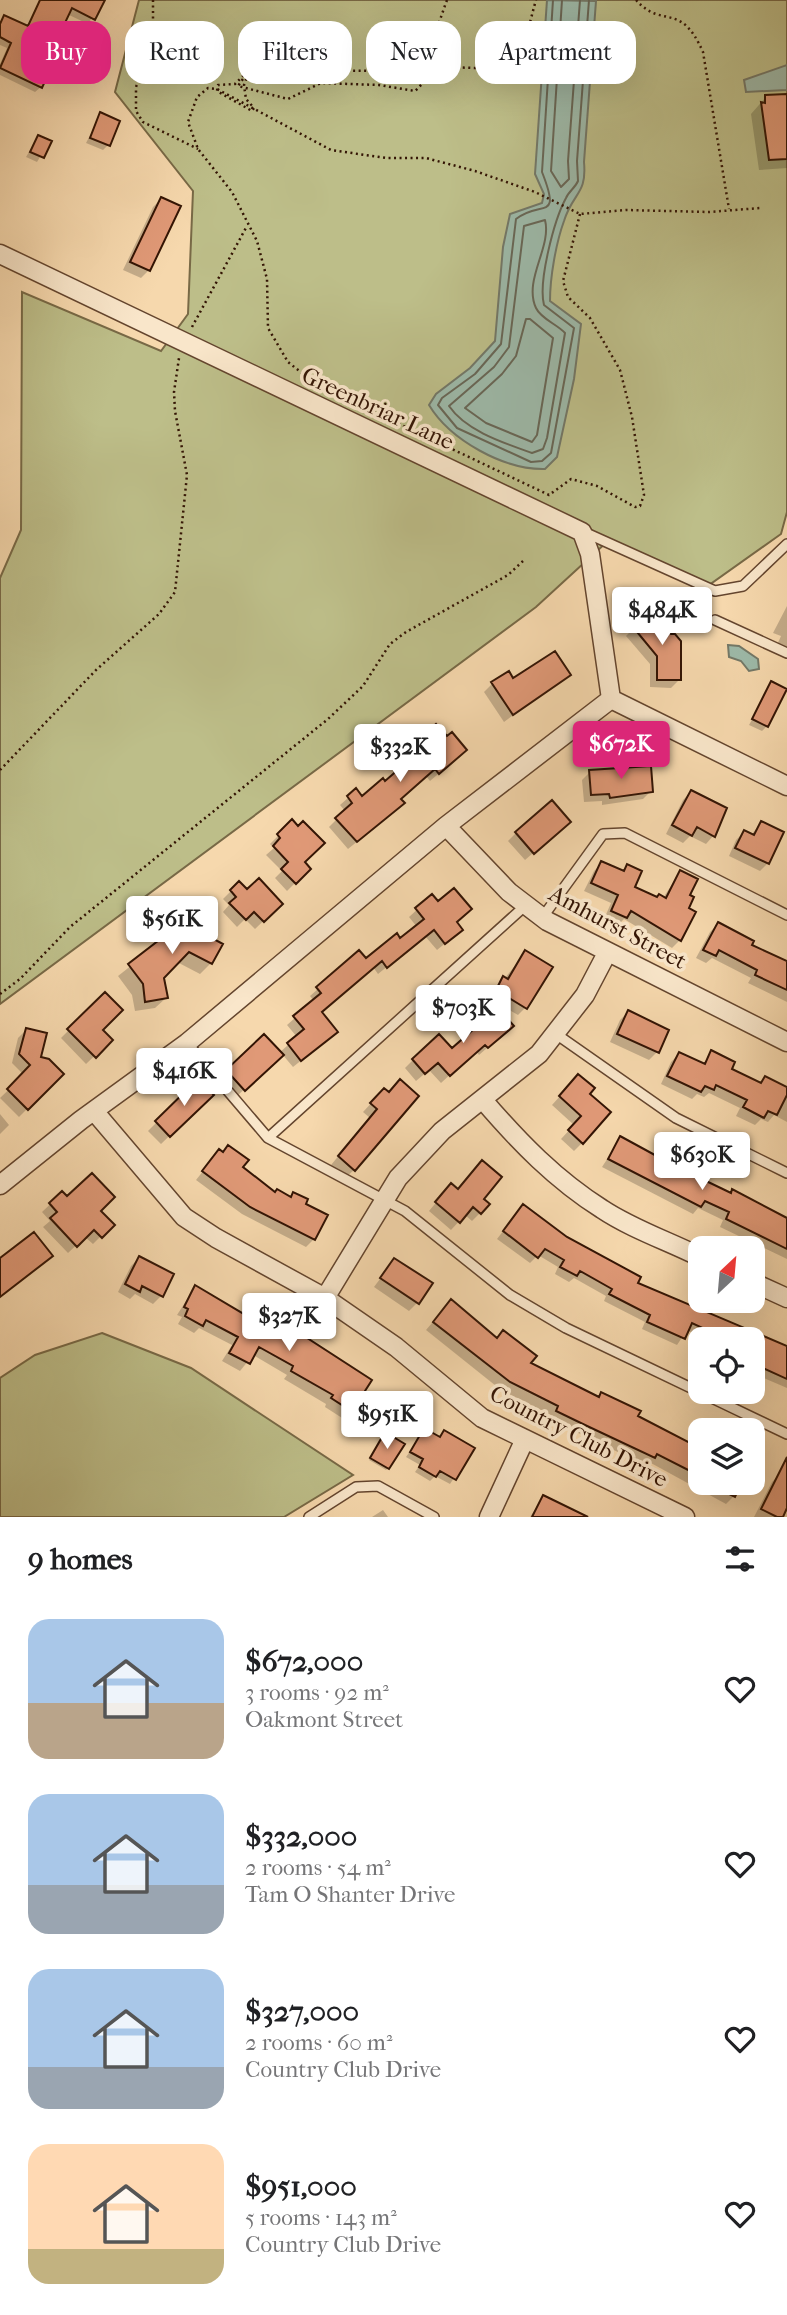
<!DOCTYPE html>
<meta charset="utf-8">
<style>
:root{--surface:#fff;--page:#f2f2f2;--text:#202124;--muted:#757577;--accent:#db2777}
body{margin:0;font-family:"IM FELL French Canon",serif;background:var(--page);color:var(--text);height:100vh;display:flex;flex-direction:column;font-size:26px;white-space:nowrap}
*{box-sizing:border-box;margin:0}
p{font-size:23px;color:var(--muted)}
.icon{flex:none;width:38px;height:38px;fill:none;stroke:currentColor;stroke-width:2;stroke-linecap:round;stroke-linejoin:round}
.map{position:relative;height:1517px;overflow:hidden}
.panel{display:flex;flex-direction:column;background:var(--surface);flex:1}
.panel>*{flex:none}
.top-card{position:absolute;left:21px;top:21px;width:746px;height:63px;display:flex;gap:14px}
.needle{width:46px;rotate:26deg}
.fabs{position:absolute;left:688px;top:1236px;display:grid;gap:14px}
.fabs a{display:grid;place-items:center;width:77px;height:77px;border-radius:14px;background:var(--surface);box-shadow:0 7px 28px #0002;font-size:35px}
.price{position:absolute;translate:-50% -60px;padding:0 16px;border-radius:7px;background:#fff;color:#222;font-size:23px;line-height:46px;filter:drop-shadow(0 2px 4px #0008)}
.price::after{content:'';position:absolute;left:50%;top:42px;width:21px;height:16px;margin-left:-10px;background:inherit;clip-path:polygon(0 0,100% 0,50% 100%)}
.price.current{background:var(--accent);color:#fff}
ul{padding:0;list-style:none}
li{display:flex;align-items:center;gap:21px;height:175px;padding:0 28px}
li span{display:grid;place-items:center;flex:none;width:196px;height:140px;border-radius:21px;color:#555}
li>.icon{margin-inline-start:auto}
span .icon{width:84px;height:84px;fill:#fffc;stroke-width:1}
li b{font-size:30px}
h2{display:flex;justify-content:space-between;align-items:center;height:84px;padding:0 28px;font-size:30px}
.chip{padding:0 24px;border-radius:21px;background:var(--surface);box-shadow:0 7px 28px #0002;font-size:24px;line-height:63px}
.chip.current{background:var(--accent);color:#fff}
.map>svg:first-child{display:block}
.green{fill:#bdbe89;stroke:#786946;stroke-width:2}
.water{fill:#9dbaaa;stroke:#737868;stroke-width:2}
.shadow{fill:#0003}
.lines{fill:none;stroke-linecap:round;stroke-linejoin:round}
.shore{stroke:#686757;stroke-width:2}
.building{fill:#e09977;stroke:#331404;stroke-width:2}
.lane-casing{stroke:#64452e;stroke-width:12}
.street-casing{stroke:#64452e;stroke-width:21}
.path{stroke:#331404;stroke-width:2.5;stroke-dasharray:2 3.5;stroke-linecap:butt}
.lane{stroke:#f9e6ca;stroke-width:9}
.street{stroke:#f9e6ca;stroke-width:18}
.labels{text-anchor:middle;stroke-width:7;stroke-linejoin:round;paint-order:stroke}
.street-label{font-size:23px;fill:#331404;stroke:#f9e6ca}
</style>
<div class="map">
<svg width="787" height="1517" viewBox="0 0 787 1517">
<rect width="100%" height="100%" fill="#f6d8ad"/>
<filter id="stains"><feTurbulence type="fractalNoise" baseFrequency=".00286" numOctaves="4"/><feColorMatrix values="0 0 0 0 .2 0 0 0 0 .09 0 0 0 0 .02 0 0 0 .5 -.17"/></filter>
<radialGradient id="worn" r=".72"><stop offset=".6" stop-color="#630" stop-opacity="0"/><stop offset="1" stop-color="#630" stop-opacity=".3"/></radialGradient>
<path class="green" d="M139,0H787V512L781,534L709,585L609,540L536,607L0,1004V578L21,530L22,292L161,351L188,314L193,191L115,92Z
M102,1333L191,1368L353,1475L284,1517H0V1378L35,1355Z"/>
<path class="water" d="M547,0L596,1L584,162C587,195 573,192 564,221C556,243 550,277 550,301L581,324L574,379L557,457L545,469C504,470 450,440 429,405L436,394L470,368L495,341L503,247L510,214L542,203L544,194L535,174Z
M787,65V90L746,92L744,80Z
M728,645L739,646L758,659L759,669L749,671L741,661L729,657Z"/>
<path class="shadow" d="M51,0H103L88,24L67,14L42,68L41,87L35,92L0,75V64L7,48L0,45V22L5,17L27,27Z
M787,96V168L759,170L751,114L766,97Z
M101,114L108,145L103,150L86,143Z
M38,137L49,142L37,162L26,157Z
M161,199L149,270L141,278L123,270L153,207Z
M787,606V650L777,645L781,636L773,633Z
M634,628L679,680L671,688L650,687V664L626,636Z
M568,674L504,722L484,692L492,684Z
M772,684L767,726L762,731L749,725Z
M417,743L457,758L430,781L426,776L399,799L403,803L395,811L348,849L329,827L345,811L340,805L356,791L362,798L385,783L415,757L409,751Z
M590,772L651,791L643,799L602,805V801L584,802L582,780Z
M691,792L713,836L706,844L690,836L683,843L666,834L683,800Z
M292,822L303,863L309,869L287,891L275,878L282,871L266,855L274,848L270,844Z
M761,823L768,863L760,871L729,856L736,840L744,832L751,835Z
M561,829L525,860L508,841L516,833Z
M602,863L621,872L627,866L633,888L656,899L663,898L680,872L687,895L686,909L680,940L672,948L624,919L618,925L604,919L611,903L584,891L594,871Z
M239,883L247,891L281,904L255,929L245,919L237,927L223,912L229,905L223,899Z
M432,896L455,923L453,937L437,950L425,936L378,974L373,967L320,1013L328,1039L293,1067L282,1054L236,1097L219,1079L264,1037L279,1053L297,1037L287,1025L314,1001L310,996L359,953L365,960L417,927L409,917Z
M193,917L211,963L200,974L177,962L163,977L166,998L155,1008L135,1011L132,995L118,976Z
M718,924L750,946L787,962V1002L748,983L751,978L712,958L706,963L696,958L710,932Z
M525,953L526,1007L518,1015L489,998Z
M105,994L101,1030L111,1040L86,1064L61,1038Z
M628,1012L657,1052L649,1060L610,1042L620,1020Z
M26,1030L39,1058L62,1074L19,1117L0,1098L24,1075L12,1063L18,1038Z
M503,1034L479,1055L476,1051L441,1083L429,1070L416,1081L405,1068L413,1060Z
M712,1053L729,1070L759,1084L765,1078L787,1089V1122L774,1115L768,1122L761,1119L755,1125L736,1116L740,1108L709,1093L704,1097L697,1094L692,1099L661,1084L671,1062L679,1054L702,1065Z
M198,1081L212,1095L161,1144L148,1131Z
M571,1084L588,1094L582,1143L574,1151L561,1139L574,1125L552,1105Z
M389,1094L354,1170L346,1177L331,1165L370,1118L363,1112L376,1098Z
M0,1114L9,1125L0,1134Z
M621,1138L730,1194L733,1191L787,1219V1259L720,1227L723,1220L698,1208L693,1214L602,1167Z
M219,1151L275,1194L290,1198L294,1194L304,1204L314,1239L306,1247L242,1214L196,1180Z
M458,1190L481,1199L480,1213L472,1221L465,1215L451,1230L429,1211L444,1193Z
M62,1193L67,1199L99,1211L112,1225L93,1244L85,1237L68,1253L43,1227L50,1221L42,1212Z
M517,1213L566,1238L635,1284L787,1348V1388L752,1373L755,1364L752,1339H704L687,1330L677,1345L642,1329L645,1322L604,1301L606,1296L574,1278L569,1282L555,1274L558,1267L538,1255L530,1263L497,1239Z
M139,1258L161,1296L153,1304L135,1294L130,1299L118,1292L131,1266Z
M394,1260L417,1303L409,1311L374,1287Z
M195,1287L262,1326L271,1317L369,1380L362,1391L387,1407L374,1426L367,1434L325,1407L326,1404L284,1379L287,1375L253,1355L240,1371L222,1361L232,1345L199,1328L194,1333L178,1324L182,1317L177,1315Z
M443,1310L529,1364L597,1398L602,1394L636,1417L700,1450V1482H740L734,1496L726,1504L649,1462L645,1465L549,1419L551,1415L501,1390L426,1330Z
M425,1430L438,1438L444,1432L473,1449L450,1484L435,1476L430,1481L415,1472L420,1465L406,1457Z
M383,1436L388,1468L386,1470L369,1460Z
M780,1474L787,1477V1512L784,1510L781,1517H754L772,1482Z
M543,1497L585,1517H530Z
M383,1510L388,1517H372Z"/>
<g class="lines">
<path class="shore" d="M553,0L542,172C562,223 541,199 516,219L501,344L475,374L442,398L438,405L457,428L531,462L542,461L551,453L574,328L544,305C538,282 554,220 566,198C569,191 575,188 578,181L577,161L589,0
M562,0L551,171L561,187L569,179L568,161L580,0
M545,220C552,247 523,280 536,308C541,319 557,324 565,333L547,438L543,449L532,453C504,443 466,431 449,406L494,367L509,347L524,226Z
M526,319H530L553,338L537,435L532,442L486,423L465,408L502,374L516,356Z"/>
</g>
<path class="building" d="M40,0H105L95,20L72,8L44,67L50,70L42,88L0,68L11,43L0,37V24L4,15L28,26Z
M787,94V159L769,160L761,102L765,103V95Z
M100,112L120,121L110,146L90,138Z
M38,135L52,141L44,158L30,152Z
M161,197L181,206L150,271L130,262Z
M651,611L671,634H675L681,641V680H657V656L633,627Z
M555,651L571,675L513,715L491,682L509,671L513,678Z
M771,681L787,689L768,727L752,719Z
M436,724L447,736L452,732L467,750L439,774L435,769L401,799L405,803L357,842L335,818L352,803L347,796L356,788L362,796L383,778L385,781L422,749L416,742Z
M651,766L653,792L610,798L609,794L591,795L589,770Z
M691,790L727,808L715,837L697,827L692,836L672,825Z
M552,800L571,822L534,854L515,832Z
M292,819L298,826L303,821L325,843L305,862L311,869L296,884L281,869L288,862L273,846L280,838L277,834Z
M761,821L784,832L769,864L735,848L744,830L754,835Z
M601,861L624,871L627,864L642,871L635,887L657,897L659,894L666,898L680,870L698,879L690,895L694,897L689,908L696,912L681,941L631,911L627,918L611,911L618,895L591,883Z
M259,878L283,904L264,922L254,912L246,920L229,903L236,897L230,890L239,881L247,889Z
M454,888L472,909L457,922L463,930L445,944L434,930L387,968L382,961L322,1012L338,1032L301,1061L287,1043L304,1029L293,1016L321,993L316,987L359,950L366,958L397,933L400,938L424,919L415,908L432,894L438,901Z
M193,914L204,929V934L223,944L212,964L189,952L164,978L168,998L145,1002L143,984L128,964Z
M718,922L754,941L752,945L787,961V990L755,975L757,970L719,950L716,956L703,950Z
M525,950L553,967L527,1009L496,990L503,976L508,979Z
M105,992L123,1010L103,1030L113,1040L96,1058L67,1029Z
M498,1008L514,1026L488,1048L485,1045L450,1076L438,1063L425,1074L412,1059L439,1034L452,1048Z
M628,1010L669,1030L659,1053L617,1034Z
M26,1028L47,1033L41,1057L49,1059L64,1074L28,1110L7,1089L30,1065L19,1054Z
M264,1034L284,1055L245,1091L226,1070Z
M711,1050L735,1062L732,1069L761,1083L765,1076L787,1087V1095L777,1115L768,1111L764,1118L743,1107L747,1100L716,1085L714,1090L705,1086L701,1092L667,1076L679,1052L705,1064Z
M578,1074L595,1088L590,1094L611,1112L583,1144L568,1130L581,1116L559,1096Z
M198,1079L214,1095L170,1137L155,1121Z
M400,1079L419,1096L355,1171L338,1156L377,1109L370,1103L384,1088L389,1092Z
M620,1136L675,1166L731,1193L732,1189L787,1218V1249L726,1219L729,1212L705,1201L701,1207L608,1159Z
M228,1145L249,1160L243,1167L275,1192L277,1189L291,1197L293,1192L308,1199L306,1204L328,1215L315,1240L250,1207L202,1171L219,1149L223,1152Z
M482,1160L502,1177L484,1199L490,1204L481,1214L473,1207L460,1223L435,1202L451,1183L458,1189Z
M92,1173L115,1197L101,1211L115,1225L102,1238L94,1230L77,1247L50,1218L57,1212L49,1203L62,1191L67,1196Z
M523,1204L567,1237L641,1277L638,1283L787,1346V1379L752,1363V1339H726L692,1323L685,1339L647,1322L650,1315L609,1294L612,1289L580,1271L577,1276L560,1267L564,1260L545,1249L538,1258L503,1231Z
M34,1232L53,1256L0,1297V1258Z
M139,1256L174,1274L163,1297L142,1286L140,1292L125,1284Z
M394,1258L433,1283L419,1304L380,1278Z
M195,1285L264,1326L270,1314L372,1380L365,1391L389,1407L376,1427L331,1398L333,1395L291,1371L293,1366L259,1347L250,1364L229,1353L238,1337L206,1320L203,1326L185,1316L188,1309L184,1307Z
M451,1299L497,1338L503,1330L537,1356L531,1363L599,1397L601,1392L641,1411L638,1416L700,1448V1476L657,1454L655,1458L585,1425L556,1411L558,1406L510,1382L433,1322Z
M424,1428L440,1437L444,1430L475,1448L456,1480L440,1471L436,1477L419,1467L423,1459L410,1452Z
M385,1432L405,1444L389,1469L370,1458Z
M787,1457V1508L783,1517H777L761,1509Z
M705,1482H742L735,1497Z
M543,1495L588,1517H532Z"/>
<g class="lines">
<defs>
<path id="lane" d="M584,532L715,591L743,586L787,544
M715,620L787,653
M542,918L603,834L625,833L787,915
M556,1034L676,1118L787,1173
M187,1043L268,1138L405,1211L510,1295L566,1328L787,1434
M268,1138L526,905
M309,1517L356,1487L378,1486L434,1517"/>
<path id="street" d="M0,254L582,532L590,554L611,699
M611,699L787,786
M446,826L509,892L547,921L787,1042
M483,1100C519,1142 556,1180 602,1209C632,1229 668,1241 700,1257
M94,1111L184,1217L216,1238L325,1298L396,1347L482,1418L685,1517
M0,1185L81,1120L187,1043L446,826L611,699
M752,1282L787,1298
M325,1298L398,1178L442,1131L539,1054L585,995L607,953
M489,1517L525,1439"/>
</defs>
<use href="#lane" class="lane-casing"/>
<use href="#street" class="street-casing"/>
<path class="path" d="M153,0V42L136,87V111L143,122L198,149
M447,0C435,32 431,60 394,71L255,70L245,76L238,86L288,99L321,83L379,85L415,91C423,84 429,74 439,70C451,66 464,68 477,68C525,71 525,37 536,0
M636,0C663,30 680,0 703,52L729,209
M244,75L247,77L244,85L246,99L254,108L252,111L217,91L218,85L235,84Z
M580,214L563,281L568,297L590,318L620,370L632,417L644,495L640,506L635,507L597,486L571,479L549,495L317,385L288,362L268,328L267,279L257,241L232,192L198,149L188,122L197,97L208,88L217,89L331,150L386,158H426L475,171L535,192L580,214L626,210L709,212L760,208
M192,327L247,226
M0,770L96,670L159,614L175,592L187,475L175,411L174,392L179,358
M0,994L20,979L70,927L328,719L363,686L390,644L406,632L508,575L523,561"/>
<use href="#lane" class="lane"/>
<use href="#street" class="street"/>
</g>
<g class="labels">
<g class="street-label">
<text transform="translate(378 408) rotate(25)" y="8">Greenbriar Lane</text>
<text transform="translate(618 927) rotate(28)" y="8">Amhurst Street</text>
<text transform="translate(579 1436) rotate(27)" y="8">Country Club Drive</text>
</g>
</g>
<rect width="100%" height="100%" filter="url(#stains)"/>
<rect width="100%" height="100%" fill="url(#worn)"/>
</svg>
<div class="fabs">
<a><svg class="needle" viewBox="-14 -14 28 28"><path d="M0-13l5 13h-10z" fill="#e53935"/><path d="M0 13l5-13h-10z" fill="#757577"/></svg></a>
<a><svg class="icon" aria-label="locate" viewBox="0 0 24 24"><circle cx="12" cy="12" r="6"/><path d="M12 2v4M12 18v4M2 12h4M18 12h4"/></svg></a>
<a><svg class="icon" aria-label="layers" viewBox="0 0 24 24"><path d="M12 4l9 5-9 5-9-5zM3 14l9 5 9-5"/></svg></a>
</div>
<b class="price" style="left:662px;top:647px">$484K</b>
<b class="price current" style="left:621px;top:781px">$672K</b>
<b class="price" style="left:400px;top:784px">$332K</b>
<b class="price" style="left:172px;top:956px">$561K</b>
<b class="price" style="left:463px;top:1045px">$703K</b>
<b class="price" style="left:184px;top:1108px">$416K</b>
<b class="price" style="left:702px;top:1192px">$630K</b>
<b class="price" style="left:289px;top:1353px">$327K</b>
<b class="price" style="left:387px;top:1451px">$951K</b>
<div class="top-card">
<a class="chip current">Buy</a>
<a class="chip">Rent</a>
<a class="chip">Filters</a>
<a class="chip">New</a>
<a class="chip">Apartment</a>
</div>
</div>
<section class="panel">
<h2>9 homes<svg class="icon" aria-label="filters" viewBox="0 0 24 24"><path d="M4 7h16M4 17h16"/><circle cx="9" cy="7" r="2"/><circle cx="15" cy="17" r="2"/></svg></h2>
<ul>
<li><span style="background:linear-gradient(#a9c7e8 60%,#b9a48a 0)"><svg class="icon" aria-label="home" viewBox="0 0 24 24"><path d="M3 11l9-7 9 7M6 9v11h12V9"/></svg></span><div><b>$672,000</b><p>3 rooms · 92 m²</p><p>Oakmont Street</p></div><svg class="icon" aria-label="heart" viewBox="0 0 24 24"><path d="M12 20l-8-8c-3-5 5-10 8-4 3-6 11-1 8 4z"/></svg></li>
<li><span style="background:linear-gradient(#a9c7e8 65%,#9aa5b1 0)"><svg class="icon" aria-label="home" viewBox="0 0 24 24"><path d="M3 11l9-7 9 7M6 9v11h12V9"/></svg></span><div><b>$332,000</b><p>2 rooms · 54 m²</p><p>Tam O Shanter Drive</p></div><svg class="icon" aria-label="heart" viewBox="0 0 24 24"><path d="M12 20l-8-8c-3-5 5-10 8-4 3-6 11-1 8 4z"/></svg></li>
<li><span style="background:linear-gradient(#a9c7e8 70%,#9aa5b1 0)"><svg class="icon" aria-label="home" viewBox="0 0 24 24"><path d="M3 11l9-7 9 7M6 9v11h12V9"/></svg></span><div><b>$327,000</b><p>2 rooms · 60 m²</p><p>Country Club Drive</p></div><svg class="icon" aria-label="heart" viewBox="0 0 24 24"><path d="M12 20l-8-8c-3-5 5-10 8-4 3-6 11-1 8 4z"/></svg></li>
<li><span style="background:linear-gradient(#ffd9b3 75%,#c2b280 0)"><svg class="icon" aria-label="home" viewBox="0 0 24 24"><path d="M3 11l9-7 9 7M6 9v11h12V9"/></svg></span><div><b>$951,000</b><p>5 rooms · 143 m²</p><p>Country Club Drive</p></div><svg class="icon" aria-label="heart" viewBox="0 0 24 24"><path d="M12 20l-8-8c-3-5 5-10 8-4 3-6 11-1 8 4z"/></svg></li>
</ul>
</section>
